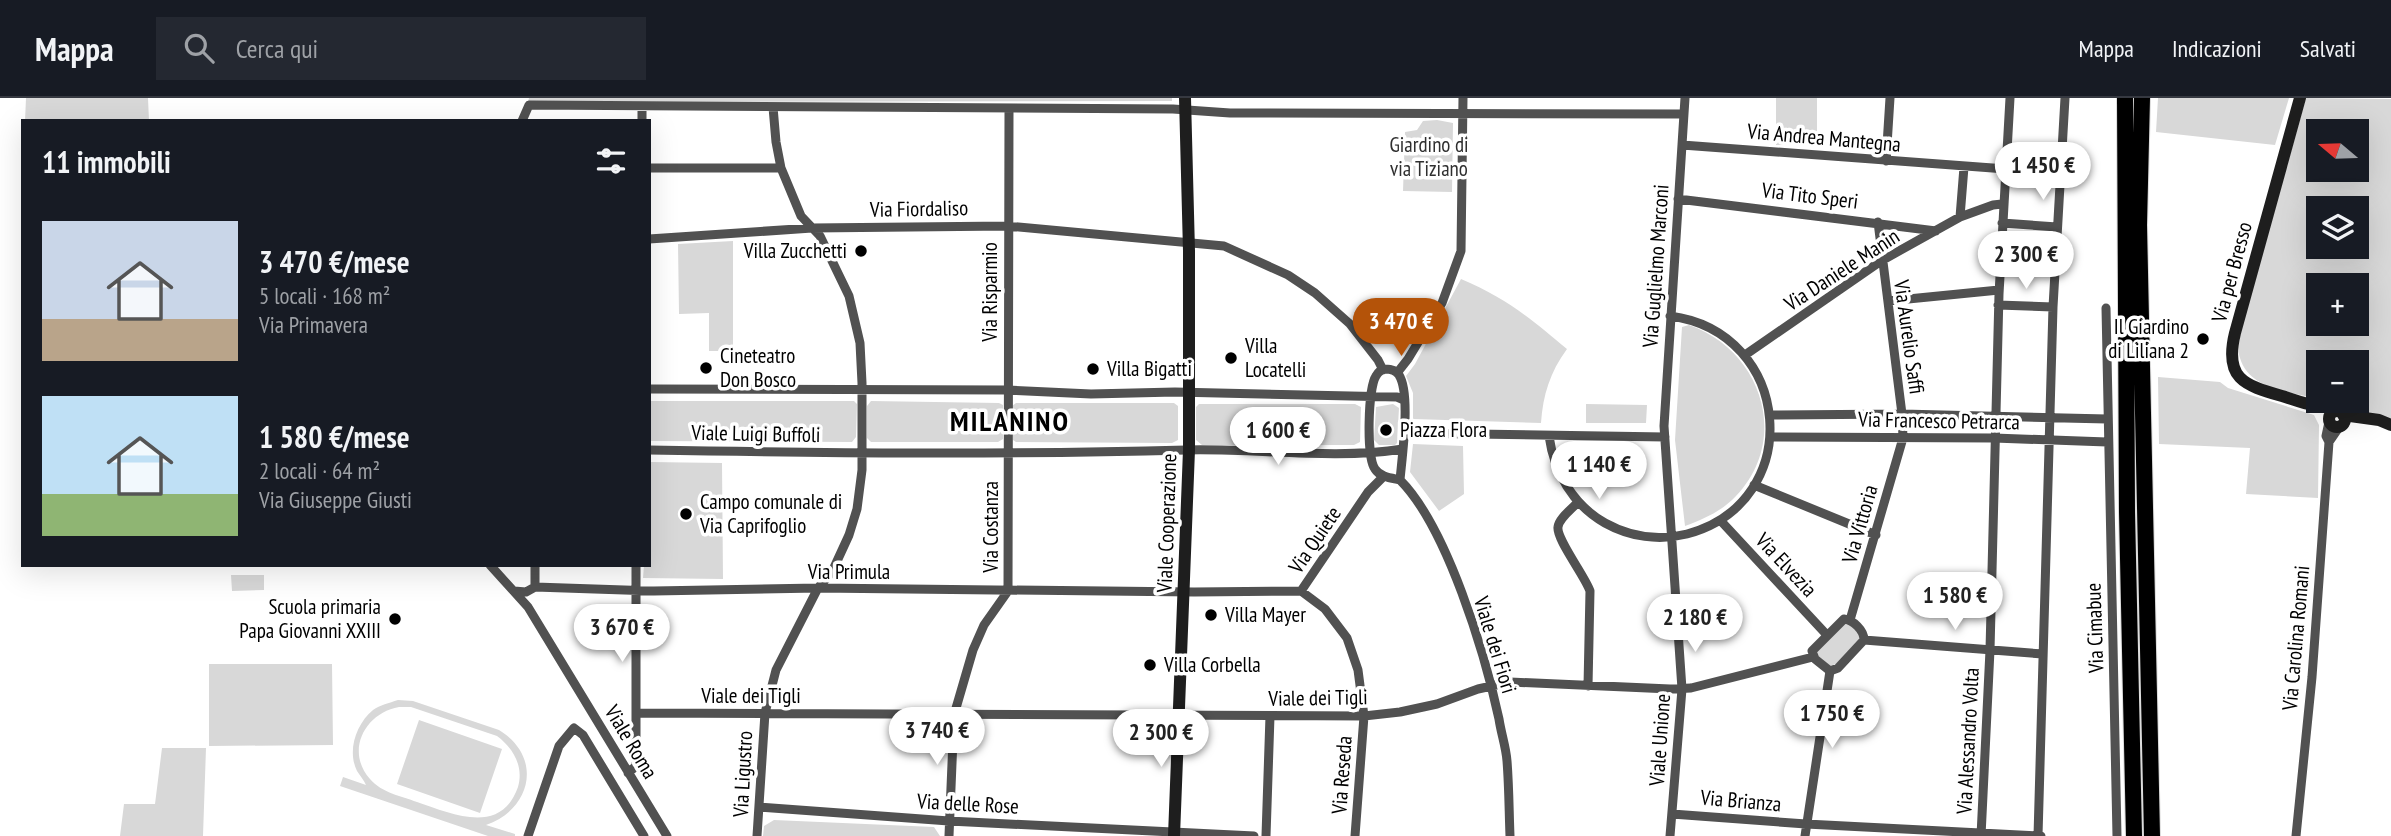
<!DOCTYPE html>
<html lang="it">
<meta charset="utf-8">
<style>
:root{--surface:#171b24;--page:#242831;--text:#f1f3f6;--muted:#9ea1a6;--line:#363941;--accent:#b45309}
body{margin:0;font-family:"PT Sans Narrow",sans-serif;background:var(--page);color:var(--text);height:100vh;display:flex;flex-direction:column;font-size:26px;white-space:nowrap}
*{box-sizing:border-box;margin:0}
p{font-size:23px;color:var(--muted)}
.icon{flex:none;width:38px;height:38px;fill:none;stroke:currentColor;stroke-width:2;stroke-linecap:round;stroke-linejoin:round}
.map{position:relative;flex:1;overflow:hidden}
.details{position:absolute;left:21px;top:21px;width:630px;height:448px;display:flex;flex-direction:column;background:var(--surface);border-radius:0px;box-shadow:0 7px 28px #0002}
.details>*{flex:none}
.needle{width:46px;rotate:289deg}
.controls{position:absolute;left:2306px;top:21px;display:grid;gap:14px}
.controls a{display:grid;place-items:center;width:63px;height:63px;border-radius:0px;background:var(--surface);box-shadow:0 7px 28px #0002;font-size:35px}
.price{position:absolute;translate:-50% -60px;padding:0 16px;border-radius:24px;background:#fff;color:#222;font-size:23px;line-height:46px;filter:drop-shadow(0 2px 4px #0008)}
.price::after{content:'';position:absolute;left:50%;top:42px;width:21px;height:16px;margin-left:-10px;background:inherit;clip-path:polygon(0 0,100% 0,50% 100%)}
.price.active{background:var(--accent);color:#fff}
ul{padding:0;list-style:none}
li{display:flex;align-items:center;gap:21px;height:175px;padding:0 21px}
li span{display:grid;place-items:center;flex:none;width:196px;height:140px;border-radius:0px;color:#555}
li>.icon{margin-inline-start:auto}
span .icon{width:84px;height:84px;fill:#fffc;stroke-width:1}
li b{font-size:30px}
h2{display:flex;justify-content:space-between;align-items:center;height:84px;padding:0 21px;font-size:30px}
header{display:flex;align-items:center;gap:42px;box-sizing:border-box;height:98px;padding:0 35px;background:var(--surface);border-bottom:2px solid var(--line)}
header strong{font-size:33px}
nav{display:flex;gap:38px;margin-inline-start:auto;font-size:24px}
.search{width:490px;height:63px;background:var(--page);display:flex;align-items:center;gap:18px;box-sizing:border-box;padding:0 24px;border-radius:0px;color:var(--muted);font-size:26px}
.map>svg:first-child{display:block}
.green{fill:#d8d8d8;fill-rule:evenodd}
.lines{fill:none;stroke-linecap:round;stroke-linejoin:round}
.highway-casing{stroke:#dbdbdb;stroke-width:18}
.street{stroke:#515151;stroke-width:9}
.secondary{stroke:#1e1e1e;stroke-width:12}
.highway{stroke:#000;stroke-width:16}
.poi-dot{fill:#000;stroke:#fff;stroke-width:2.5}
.labels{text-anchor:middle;stroke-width:7;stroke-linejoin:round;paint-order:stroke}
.street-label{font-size:21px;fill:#000;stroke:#fff}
.park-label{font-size:21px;fill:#2f2f2f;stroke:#fff}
.poi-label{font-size:21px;fill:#000;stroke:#fff;text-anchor:start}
.district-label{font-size:28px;font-weight:bold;letter-spacing:2px;fill:#000;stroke:#fff}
</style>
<header>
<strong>Mappa</strong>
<div class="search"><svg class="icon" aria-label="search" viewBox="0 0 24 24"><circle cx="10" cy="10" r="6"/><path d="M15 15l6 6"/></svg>Cerca qui</div>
<nav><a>Mappa</a><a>Indicazioni</a><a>Salvati</a></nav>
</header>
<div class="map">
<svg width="2391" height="738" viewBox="0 0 2391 738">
<rect width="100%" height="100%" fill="#fff"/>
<path class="green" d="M26,0H148L149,23H25Z
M529,0H1172V3L528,4Z
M1776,0H1817V47H1776Z
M2158,0H2289L2275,47L2156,34Z
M2306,0L2391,1V321L2324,303H2357V264H2319V301C2292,294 2249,292 2240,260C2237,252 2240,241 2241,233ZM2319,33H2357V72H2319ZM2319,110H2357V149H2319ZM2319,187H2357V226H2319Z
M1437,22L1453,25L1452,94L1403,93L1405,34L1417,32L1423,23Z
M733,143V253H709V215L679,216L678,146Z
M1461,181C1506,200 1530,220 1567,251C1550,274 1543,297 1541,325L1413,321V295L1406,278L1415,266Z
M1689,227C1761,252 1791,340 1736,398C1722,413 1704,421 1685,428L1675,342L1682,229Z
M2158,279L2220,284L2228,290L2314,317L2319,327L2318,400L2246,396L2250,350L2159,346Z
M649,303H854L857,306L856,339L852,344L649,343Z
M871,303L999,305L1003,307V341L998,344H871L867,340V308Z
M1016,305H1174L1178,308V342L1172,345L1016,344L1013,342L1012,308Z
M1199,306H1355L1361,309L1360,344L1354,347H1202L1196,342V309Z
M1393,306L1399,310L1397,345L1395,347H1379L1374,342L1376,309Z
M1586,306L1647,307L1646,325H1586Z
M1413,346L1463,348L1464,396L1439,413L1410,374Z
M649,364L722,365L723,481L643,480L644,467H649Z
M231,477H264V492L232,493Z
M1843,525L1849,526L1859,535L1860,541L1836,566L1830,568L1818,558L1816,554Z
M209,566H332L333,647L209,648Z
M398,602L413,603L499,632C543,659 532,711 486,727L515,736V738H488L340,688L343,679L366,687C364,682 360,678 357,673C347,653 356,626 373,612C380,607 389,605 398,602ZM399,609H411L497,638C513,650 524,668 518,689C501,738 452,716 417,704C401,698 382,695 370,681C345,653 365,615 399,609Z
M419,622L502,651L480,715L397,686Z
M162,650H206L203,738H120L124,706H155Z
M774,722L934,729L940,738H763L764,728Z"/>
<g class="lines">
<defs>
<path id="highway" d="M2125,0L2127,414L2134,738
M2142,0L2139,127L2152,738"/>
</defs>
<use href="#highway" class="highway-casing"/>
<path class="street" d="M522,23L529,7L1173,11L1230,15L1684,16
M642,23V9
M1682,47L2006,71
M1886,63L1890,0
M649,70H781
M1678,101L1936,133
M1960,119L1964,69
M2002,125L2057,129
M649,141L812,130L1008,128L1224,148L1288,177L1315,195L1350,226L1378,262L1383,272
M1888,203L1999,192
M1998,207L2053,209
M2106,210L2117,738
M1745,257L1881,163L1960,119L1993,107L2002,106
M1385,271C1391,271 1396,272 1399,277C1411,296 1402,359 1400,382C1391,380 1380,379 1375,371C1366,359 1368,290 1376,278C1379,273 1380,273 1385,271Z
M1397,275L1408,261L1442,205L1461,153L1463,0
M649,291L1008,292L1091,296L1175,294L1397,299L1404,302
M1770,317L1902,316L2107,321
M1404,335L1665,339
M1549,338C1554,374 1573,407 1605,425C1630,439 1659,443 1687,436C1807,404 1793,234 1670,218
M1770,339L1994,340L2107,344
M2329,344L2340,328
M649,352C828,355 1007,357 1186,352C1257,350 1333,362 1403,351
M1400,382C1447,429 1485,556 1499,621C1501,635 1506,649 1507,663C1509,688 1509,713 1510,738
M1754,387L1876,437
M1578,404C1572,411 1559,420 1558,429C1556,441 1585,478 1590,493L1588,588
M1720,422L1826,536
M490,467L528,509L667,738
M535,489V467
M514,493L526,494L535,489L654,493L818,490L1194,494L1301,493L1325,511L1347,540L1358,572L1364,618L1355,738
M1301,493L1368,394L1384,378
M1844,521C1853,522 1864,532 1864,542L1838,570L1830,573L1815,561L1812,553Z
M1850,522L1903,340L1902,316L1878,124
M1864,542L2043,556
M636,615L1364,618L1400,614L1437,606L1478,591L1510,584L1670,591L1691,590L1813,559
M628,675L636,668V467
M759,709L949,723L1254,738
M1672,716L1806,726L2041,738
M528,738L559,648L574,630L583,637L644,738
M757,738L765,615L776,572L818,490L832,474L849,437L857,411L862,372V285L860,245L849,198L820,138L801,118L781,70L776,44L773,9
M949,738L954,617L973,552L984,527L1008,493L1009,11
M1266,738L1270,618
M1670,738L1682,591L1664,328L1685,0
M1805,738L1830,573
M1981,738L1990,552L1999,196L2010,0
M2038,738L2053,209L2065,0
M2296,738L2312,579L2329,344L2326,338L2329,324"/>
<path class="secondary" d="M2300,0L2235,235C2224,280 2243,287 2282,298C2292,301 2304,306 2314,307C2323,308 2327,307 2334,313
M2329 321a8 8 0 1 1 16 0a8 8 0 1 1-16 0Z
M2343,317L2379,322L2391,327
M1174,738L1189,352V153L1185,0"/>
<use href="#highway" class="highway"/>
</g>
<g class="poi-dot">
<circle cx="861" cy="153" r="7"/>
<circle cx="2203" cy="241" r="7"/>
<circle cx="1231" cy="260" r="7"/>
<circle cx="706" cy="270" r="7"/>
<circle cx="1093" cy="271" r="7"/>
<circle cx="1386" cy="332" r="7"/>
<circle cx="686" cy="416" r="7"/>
<circle cx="1211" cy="517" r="7"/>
<circle cx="395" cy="521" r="7"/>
<circle cx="1150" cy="567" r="7"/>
</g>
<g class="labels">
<g class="street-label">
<text transform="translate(1824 40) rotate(5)" y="7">Via Andrea Mantegna</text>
<text transform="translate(1810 98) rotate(7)" y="7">Via Tito Speri</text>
<text transform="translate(919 111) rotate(-1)" y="7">Via Fiordaliso</text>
<text transform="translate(1656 168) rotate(-86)" y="7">Via Guglielmo Marconi</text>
<text transform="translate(1842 172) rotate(-33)" y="7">Via Daniele Manin</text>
<text transform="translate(2232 174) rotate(-75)" y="7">Via per Bresso</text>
<text transform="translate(990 194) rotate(-90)" y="7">Via Risparmio</text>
<text transform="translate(1909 239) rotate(82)" y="7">Via Aurelio Saffi</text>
<text transform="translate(1939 323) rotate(1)" y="7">Via Francesco Petrarca</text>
<text transform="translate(756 336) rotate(1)" y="7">Viale Luigi Buffoli</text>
<text transform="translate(1167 425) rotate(-88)" y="7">Viale Cooperazione</text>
<text transform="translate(1860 426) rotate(-74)" y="7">Via Vittoria</text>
<text transform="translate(991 429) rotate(-90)" y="7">Via Costanza</text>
<text transform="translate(1315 442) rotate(-56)" y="7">Via Quiete</text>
<text transform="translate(1786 467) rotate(47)" y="7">Via Elvezia</text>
<text x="849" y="481">Via Primula</text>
<text transform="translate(2095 530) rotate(-92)" y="7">Via Cimabue</text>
<text transform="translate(2296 540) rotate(-85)" y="7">Via Carolina Romani</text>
<text transform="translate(1495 547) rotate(73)" y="7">Viale dei Fiori</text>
<text x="751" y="605">Viale dei Tigli</text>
<text transform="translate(1318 600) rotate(-1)" y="7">Viale dei Tigli</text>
<text transform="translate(1660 642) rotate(-86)" y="7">Viale Unione</text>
<text transform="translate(1968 643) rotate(-87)" y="7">Via Alessandro Volta</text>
<text transform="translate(631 644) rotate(59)" y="7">Viale Roma</text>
<text transform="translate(743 676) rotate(-87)" y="7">Via Ligustro</text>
<text transform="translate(1342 677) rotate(-86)" y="7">Via Reseda</text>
<text transform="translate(1741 703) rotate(5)" y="7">Via Brianza</text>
<text transform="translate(968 706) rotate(3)" y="7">Via delle Rose</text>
</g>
<g class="park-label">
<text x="1429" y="54">Giardino di<tspan x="1429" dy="24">via Tiziano</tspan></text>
</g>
<g class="poi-label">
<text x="847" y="160" text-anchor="end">Villa Zucchetti</text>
<text x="2189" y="236" text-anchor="end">Il Giardino<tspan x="2189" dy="24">di Liliana 2</tspan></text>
<text x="1245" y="255">Villa<tspan x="1245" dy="24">Locatelli</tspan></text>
<text x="720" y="265">Cineteatro<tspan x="720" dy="24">Don Bosco</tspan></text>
<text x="1107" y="278">Villa Bigatti</text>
<text x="1400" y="339">Piazza Flora</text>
<text x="700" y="411">Campo comunale di<tspan x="700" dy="24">Via Caprifoglio</tspan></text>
<text x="381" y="516" text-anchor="end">Scuola primaria<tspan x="381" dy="24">Papa Giovanni XXIII</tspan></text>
<text x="1225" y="524">Villa Mayer</text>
<text x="1164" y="574">Villa Corbella</text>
</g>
<g class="district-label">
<text x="1010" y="333">MILANINO</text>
</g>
</g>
</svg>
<div class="controls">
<a><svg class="needle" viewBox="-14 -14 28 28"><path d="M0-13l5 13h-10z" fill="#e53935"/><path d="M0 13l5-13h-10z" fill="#9ea1a6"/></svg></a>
<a><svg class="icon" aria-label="layers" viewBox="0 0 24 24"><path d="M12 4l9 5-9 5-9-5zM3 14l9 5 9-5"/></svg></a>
<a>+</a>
<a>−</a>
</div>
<b class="price" style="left:2043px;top:104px">1 450 €</b>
<b class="price" style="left:2026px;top:193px">2 300 €</b>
<b class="price active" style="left:1401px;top:260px">3 470 €</b>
<b class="price" style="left:1278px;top:369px">1 600 €</b>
<b class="price" style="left:1599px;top:403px">1 140 €</b>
<b class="price" style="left:1955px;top:534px">1 580 €</b>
<b class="price" style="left:1695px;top:556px">2 180 €</b>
<b class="price" style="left:622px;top:566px">3 670 €</b>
<b class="price" style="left:1832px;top:652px">1 750 €</b>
<b class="price" style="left:937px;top:669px">3 740 €</b>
<b class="price" style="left:1161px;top:671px">2 300 €</b>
<section class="details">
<h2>11 immobili<svg class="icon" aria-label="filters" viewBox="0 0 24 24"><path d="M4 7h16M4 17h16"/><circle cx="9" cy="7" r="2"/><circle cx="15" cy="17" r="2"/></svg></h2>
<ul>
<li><span style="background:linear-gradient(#c9d6e8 70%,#b9a48a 0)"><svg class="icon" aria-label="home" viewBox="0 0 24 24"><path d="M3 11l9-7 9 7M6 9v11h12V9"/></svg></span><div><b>3 470 €/mese</b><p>5 locali · 168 m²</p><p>Via Primavera</p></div></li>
<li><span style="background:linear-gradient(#bfe0f5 70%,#8fb573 0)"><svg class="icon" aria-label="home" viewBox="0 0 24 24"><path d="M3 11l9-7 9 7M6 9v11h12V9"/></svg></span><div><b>1 580 €/mese</b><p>2 locali · 64 m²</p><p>Via Giuseppe Giusti</p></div></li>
</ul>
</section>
</div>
